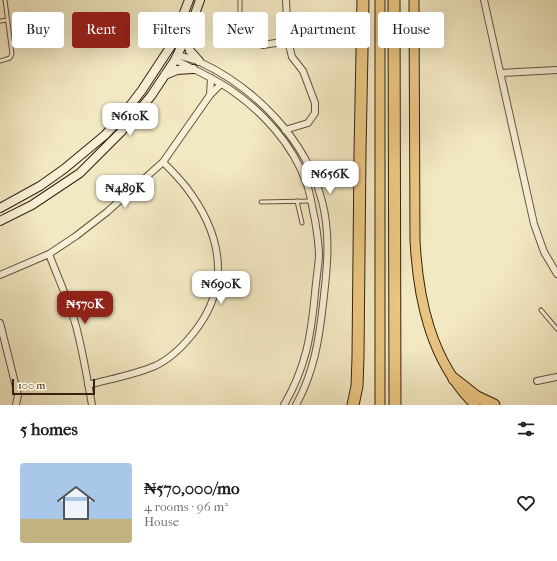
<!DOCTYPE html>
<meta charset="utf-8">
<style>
:root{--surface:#fff;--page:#f2f2f2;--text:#202124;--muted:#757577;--accent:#8f2418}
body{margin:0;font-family:"IM FELL French Canon",serif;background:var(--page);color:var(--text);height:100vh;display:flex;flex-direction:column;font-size:15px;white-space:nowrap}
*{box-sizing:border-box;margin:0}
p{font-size:13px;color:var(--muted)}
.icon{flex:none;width:22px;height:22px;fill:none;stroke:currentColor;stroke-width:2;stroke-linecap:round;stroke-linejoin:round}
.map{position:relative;height:405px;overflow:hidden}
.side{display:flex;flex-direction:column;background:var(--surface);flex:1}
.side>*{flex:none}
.guide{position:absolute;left:12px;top:12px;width:533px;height:36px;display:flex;gap:8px}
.scale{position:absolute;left:12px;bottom:10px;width:83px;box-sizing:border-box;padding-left:4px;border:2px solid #352211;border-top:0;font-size:11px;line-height:14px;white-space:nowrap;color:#352211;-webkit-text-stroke:3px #f7f0d7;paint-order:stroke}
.price{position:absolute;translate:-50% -34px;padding:0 9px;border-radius:8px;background:#fff;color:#222;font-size:13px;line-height:26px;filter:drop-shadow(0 1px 2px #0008)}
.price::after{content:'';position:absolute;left:50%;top:24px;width:12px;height:9px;margin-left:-6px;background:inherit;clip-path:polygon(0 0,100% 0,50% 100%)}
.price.selected{background:var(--accent);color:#fff}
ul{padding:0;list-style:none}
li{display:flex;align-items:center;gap:12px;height:100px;padding:0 20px}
li span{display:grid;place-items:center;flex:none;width:112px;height:80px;border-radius:4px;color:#555}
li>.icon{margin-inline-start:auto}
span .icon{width:48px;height:48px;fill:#fffc;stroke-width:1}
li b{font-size:17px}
h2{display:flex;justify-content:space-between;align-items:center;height:48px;padding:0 20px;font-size:17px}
.tag{padding:0 14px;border-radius:4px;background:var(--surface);box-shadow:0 4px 16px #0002;font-size:14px;line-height:36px}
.tag.selected{background:var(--accent);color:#fff}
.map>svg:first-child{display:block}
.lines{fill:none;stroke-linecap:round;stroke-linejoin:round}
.lane-casing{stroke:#64543d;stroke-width:5}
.street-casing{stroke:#64543d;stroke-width:8}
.secondary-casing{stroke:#352211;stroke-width:10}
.primary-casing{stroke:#352211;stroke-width:11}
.highway-casing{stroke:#352211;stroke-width:13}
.lane{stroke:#f7f0d7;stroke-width:3}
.street{stroke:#f7f0d7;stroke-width:6}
.secondary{stroke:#f7f0d7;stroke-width:8}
.primary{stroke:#e9c481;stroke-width:9}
.highway{stroke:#e9c481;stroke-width:11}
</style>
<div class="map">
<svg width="557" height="405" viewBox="0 0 557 405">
<rect width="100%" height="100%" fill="#f2e8c2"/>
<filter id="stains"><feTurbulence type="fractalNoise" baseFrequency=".005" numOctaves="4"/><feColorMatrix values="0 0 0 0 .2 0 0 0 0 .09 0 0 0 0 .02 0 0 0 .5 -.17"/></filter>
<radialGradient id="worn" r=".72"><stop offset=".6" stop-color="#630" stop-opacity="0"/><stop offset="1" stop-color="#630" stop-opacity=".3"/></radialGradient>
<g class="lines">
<defs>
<path id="lane" d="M240,18V0
M0,21L8,20
M0,61L10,58L12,54L5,0
M297,201L302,223
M261,202L311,201
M541,310L557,329"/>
<path id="street" d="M484,0L534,224L544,252L557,274
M234,18H240L249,41L263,45L288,41
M177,55C185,57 193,59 200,62C257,89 306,140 322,201C331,235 327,270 323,304C319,340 314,372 296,405
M175,60C194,69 213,78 231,90C263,112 293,145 306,182C311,194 312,208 315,220C317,232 319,245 319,256C318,269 316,281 315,293C311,336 306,367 284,405
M501,73L557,70
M210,95L211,78
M285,130L308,123L315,113V103L303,71L292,57L288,41L286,0
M49,254C58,278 69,301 76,326C83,352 87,378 92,405
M0,275L49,254L76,236L107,212L163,162L210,95L221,84
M0,323L18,395L16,405
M537,381L557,377
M88,385C110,379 134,375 155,366C172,358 187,342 198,327C232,280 219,230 186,187C179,178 171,170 163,162"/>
<path id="secondary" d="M186,37L190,51L199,61
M165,75L177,70L193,69
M0,208L40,186L64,169L105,135L119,120L142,90L171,46L189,0
M0,221L32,205L80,173L121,132L151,96L175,60L190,28L200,0"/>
<path id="primary" d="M380,0V405
M414,0L415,240C418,300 431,361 475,405"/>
<path id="highway" d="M394,0L395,405
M454,379L477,397L494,405
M353,405L357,386L358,357L360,152L363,0"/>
</defs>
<use href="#lane" class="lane-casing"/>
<use href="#street" class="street-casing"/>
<use href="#secondary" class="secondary-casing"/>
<use href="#primary" class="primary-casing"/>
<use href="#highway" class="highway-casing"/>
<use href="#lane" class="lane"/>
<use href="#street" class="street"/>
<use href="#secondary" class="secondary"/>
<use href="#primary" class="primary"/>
<use href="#highway" class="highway"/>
</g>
<rect width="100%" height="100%" filter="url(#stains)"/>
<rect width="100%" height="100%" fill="url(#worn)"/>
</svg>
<div class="scale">100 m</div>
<b class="price" style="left:130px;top:137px">₦610K</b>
<b class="price" style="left:330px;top:195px">₦656K</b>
<b class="price" style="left:125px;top:209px">₦489K</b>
<b class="price" style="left:221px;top:305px">₦690K</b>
<b class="price selected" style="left:85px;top:325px">₦570K</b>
<div class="guide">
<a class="tag">Buy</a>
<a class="tag selected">Rent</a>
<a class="tag">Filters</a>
<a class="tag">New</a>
<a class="tag">Apartment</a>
<a class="tag">House</a>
</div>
</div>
<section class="side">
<h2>5 homes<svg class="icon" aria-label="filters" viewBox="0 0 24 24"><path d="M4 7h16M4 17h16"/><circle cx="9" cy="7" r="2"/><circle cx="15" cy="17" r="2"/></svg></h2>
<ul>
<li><span style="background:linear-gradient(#a9c7e8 70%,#c2b280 0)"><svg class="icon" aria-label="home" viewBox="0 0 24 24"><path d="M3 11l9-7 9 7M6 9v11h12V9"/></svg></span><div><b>₦570,000/mo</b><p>4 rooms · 96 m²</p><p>House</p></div><svg class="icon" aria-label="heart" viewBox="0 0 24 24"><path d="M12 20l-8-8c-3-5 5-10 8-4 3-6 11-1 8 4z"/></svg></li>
</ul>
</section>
